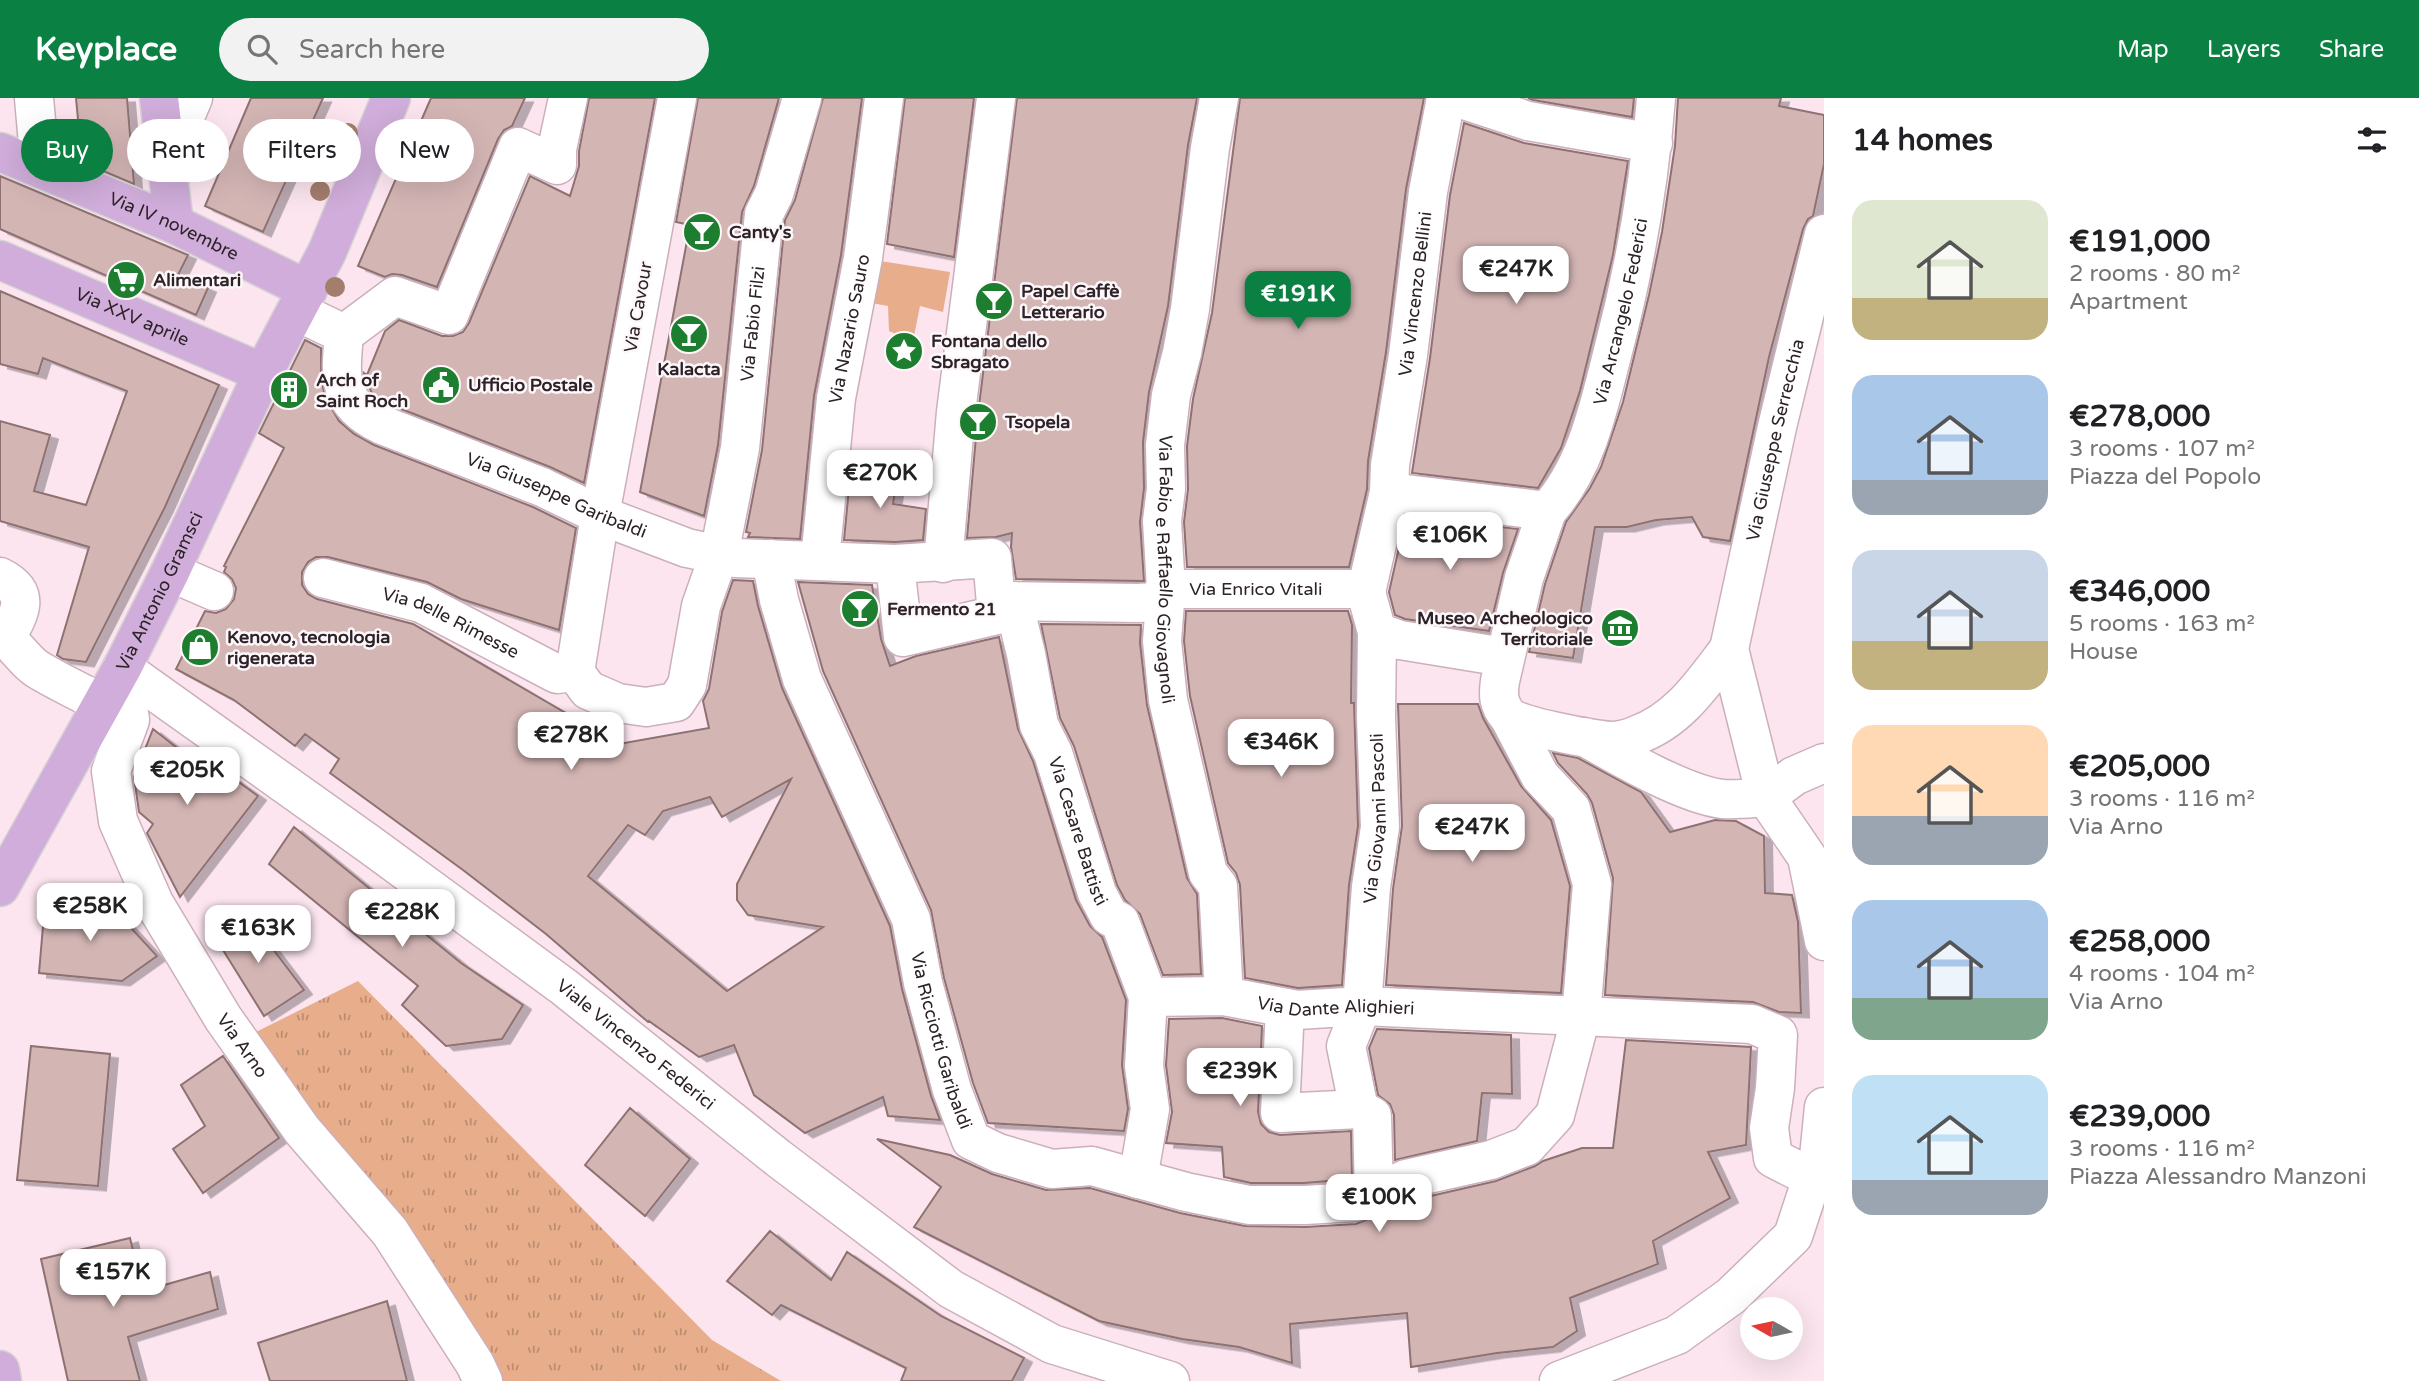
<!DOCTYPE html>
<meta charset="utf-8">
<style>
:root{--surface:#fff;--page:#f2f2f2;--text:#202124;--muted:#757577;--accent:#0b8043}
body{margin:0;font-family:"Varela Round",sans-serif;background:var(--page);color:var(--text);height:100vh;display:flex;flex-direction:column;font-size:26px;white-space:nowrap}
*{box-sizing:border-box;margin:0}
p{font-size:23px;color:var(--muted)}
.icon{flex:none;width:38px;height:38px;fill:none;stroke:currentColor;stroke-width:2;stroke-linecap:round;stroke-linejoin:round}
.map{position:relative;flex:1;overflow:hidden}
.drawer{display:flex;flex-direction:column;background:var(--surface);width:595px}
.drawer>*{flex:none}
.banner{position:absolute;left:21px;top:21px;width:665px;height:63px;display:flex;gap:14px}
.needle{width:46px;rotate:279deg}
.fabs{position:absolute;left:1740px;top:1199px;display:grid;gap:14px}
.fabs a{display:grid;place-items:center;width:63px;height:63px;border-radius:50%;background:var(--surface);box-shadow:0 7px 28px #0002;font-size:35px}
.price{position:absolute;translate:-50% -60px;padding:0 16px;border-radius:14px;background:#fff;color:#222;font-size:23px;line-height:46px;filter:drop-shadow(0 2px 4px #0008)}
.price::after{content:'';position:absolute;left:50%;top:42px;width:21px;height:16px;margin-left:-10px;background:inherit;clip-path:polygon(0 0,100% 0,50% 100%)}
.price.selected{background:var(--accent);color:#fff}
ul{padding:0;list-style:none}
li{display:flex;align-items:center;gap:21px;height:175px;padding:0 28px}
li span{display:grid;place-items:center;flex:none;width:196px;height:140px;border-radius:21px;color:#555}
li>.icon{margin-inline-start:auto}
span .icon{width:84px;height:84px;fill:#fffc;stroke-width:1}
li b{font-size:30px}
h2{display:flex;justify-content:space-between;align-items:center;height:84px;padding:0 28px;font-size:30px}
.tag{padding:0 24px;border-radius:32px;background:var(--surface);box-shadow:0 7px 28px #0002;font-size:24px;line-height:63px}
.tag.selected{background:var(--accent);color:#fff}
header{display:flex;align-items:center;gap:42px;box-sizing:border-box;height:98px;padding:0 35px;background:var(--accent);color:#fff}
header strong{font-size:33px}
nav{display:flex;gap:38px;margin-inline-start:auto;font-size:24px}
.search{width:490px;height:63px;background:var(--page);display:flex;align-items:center;gap:18px;box-sizing:border-box;padding:0 24px;border-radius:38px;color:var(--muted);font-size:26px}
main{display:flex;flex:1;min-height:0}
.map>svg:first-child{display:block}
.grass{fill:url(#grass-tufts)}
.green{fill:#e8ad8a}
.building{fill:#d3b5b4;stroke:#8d7271;stroke-width:2;fill-rule:evenodd;filter:url(#shadow)}
.lines{fill:none;stroke-linecap:round;stroke-linejoin:round}
.minor-casing{stroke:#cbb0bc;stroke-width:41}
.major-casing{stroke:#d5d3d4;stroke-width:41}
.minor{stroke:#fff;stroke-width:38}
.major{stroke:#d0adda;stroke-width:38}
.tree{fill:#a37e6c}
.labels{text-anchor:middle;stroke-width:5;stroke-linejoin:round;paint-order:stroke}
.street-label{font-size:18px;fill:#2c2227;stroke:#fdf7fa}
.poi-label{font-size:18px;font-weight:bold;fill:#2c2227;stroke:#fdf7fa;text-anchor:start}
</style>
<header>
<strong>Keyplace</strong>
<div class="search"><svg class="icon" aria-label="search" viewBox="0 0 24 24"><circle cx="10" cy="10" r="6"/><path d="M15 15l6 6"/></svg>Search here</div>
<nav><a>Map</a><a>Layers</a><a>Share</a></nav>
</header>
<main>
<div class="map">
<svg width="1824" height="1283" viewBox="0 0 1824 1283">
<defs>
<pattern id="grass-tufts" width="24" height="20" patternUnits="userSpaceOnUse" patternTransform="scale(1.75)"><rect width="24" height="20" fill="#e8ad8a"/><path d="M3 7l-1-3M5 7V3M7 7l1-3M15 17l-1-3M17 17v-4M19 17l1-3" fill="none" stroke="#bc8c71"/></pattern>
<filter id="shadow"><feDropShadow dx="8" dy="4.5" stdDeviation="0" flood-color="#0004"/></filter>
</defs>
<rect width="100%" height="100%" fill="#fce5ef"/>
<path class="grass" d="M358,883L712,1242L781,1283H469L254,935Z"/>
<path class="green" d="M874,162L950,174L943,214L920,208L913,243L889,233L888,208L866,204Z"/>
<path class="building" d="M76,0H127L134,86L82,64Z
M251,0H323L263,134L205,108Z
M431,0H525L512,28L504,32L498,41L437,189L402,177L392,176L385,179L358,168Z
M589,0H655L584,385L550,369L391,307L372,295L366,284L364,275L367,277L385,233L399,222L442,238H453L463,234L469,225L530,78L570,98L579,68V53Z
M698,0H779L754,88L742,114L718,347L704,418L640,394L690,127L676,124Z
M823,0H862L841,157L814,298L800,441L748,439L750,435L746,434L762,352L785,122L795,102Z
M905,0H974L954,159L887,146Z
M1017,0H1197L1188,47L1168,208L1149,294L1143,344L1144,390L1140,424L1144,483L1016,481L1011,449L1012,435L996,439L967,440L978,316Z
M1240,0H1424L1406,91L1386,254L1368,363L1367,391L1349,469H1187L1184,424L1188,391L1187,348L1193,301L1212,215Z
M1528,0H1634L1632,19L1533,2Z
M1678,0H1781L1779,8L1824,17V66L1813,118L1808,121L1803,131L1769,259L1730,443L1703,439L1692,419L1656,422L1627,429H1595L1573,560L1529,554L1545,486L1566,424L1590,390L1601,369L1623,304L1649,197L1662,134L1675,48Z
M1464,25L1524,45L1628,63L1613,157L1580,293L1561,350L1538,390L1412,375L1430,260L1450,97Z
M0,78L188,157L178,177L208,190L196,217L0,131Z
M0,193L219,287L165,409L86,564L63,561L57,557L89,449L0,423V323L50,337L34,393L86,407L127,293L43,260L38,276L0,266Z
M305,242L321,250V280L325,299L339,323L354,336L374,347L533,409L576,430L559,532L461,501L427,484L328,459H316L308,464L302,474V487L308,496L317,501L413,526L619,646L709,630L703,603L709,591L722,514L733,482L753,483L758,508L782,590L890,828L902,891L931,998L940,1022L888,1018L883,999L805,1035L754,997L734,947L699,959L649,923L648,924L546,836L463,772L330,675L339,661L305,636L295,648L234,602L176,571L205,513L216,515L226,511L234,501L236,490L232,481L224,474L226,469L224,468L284,350L259,335ZM791,681L737,786V802L748,817L823,829L727,893L588,778L628,727L645,737L663,713L710,699L722,719Z
M851,369L898,375L893,406L926,411L923,442L895,444L844,442Z
M1406,418L1518,431L1503,475L1489,533L1405,521L1395,517L1389,494Z
M798,484L872,487L881,541L890,568L916,558L999,539L1018,631L1033,663L1076,802L1090,828L1102,839L1126,902L1122,967L1128,1011L1124,1033L988,1025L973,985L944,880L931,812L823,573Z
M1186,513H1348L1352,527L1351,605H1354L1358,728L1349,787L1342,887L1298,890L1245,880L1240,787L1236,775L1228,765L1190,598L1184,543Z
M1041,526L1141,527L1140,545L1147,607L1187,780L1197,796L1201,876L1163,877L1140,816L1125,802L1117,787L1074,648L1060,620Z
M1398,606H1478L1483,620L1521,688L1551,722L1570,788L1561,895L1386,887L1393,791L1402,728Z
M153,631L195,664L200,656L258,698L180,799L147,735L153,726L139,714L134,679Z
M1553,655L1578,660L1641,694L1670,734L1715,722L1736,723L1764,738L1765,795L1792,797L1798,824L1801,915L1779,914L1753,904L1605,897L1613,780L1592,705L1587,696L1558,665Z
M294,729L461,865L523,907L502,941L446,948L402,907L418,888L269,766Z
M45,805L110,807L157,858L122,883L39,875Z
M241,809L304,892L264,918L218,844Z
M1222,920L1262,928L1258,1014L1261,1026L1269,1034L1280,1037L1351,1033L1352,1081L1304,1085H1251L1224,1079L1222,1049L1166,1045L1172,1014L1166,967L1169,921Z
M1377,931L1511,937L1512,996L1482,995L1477,1043L1395,1062L1394,1017L1390,1006L1378,997L1369,950Z
M1626,942L1751,949L1746,1047L1708,1054L1730,1100L1653,1143L1658,1166L1570,1200L1577,1233L1553,1249L1497,1255L1411,1269L1407,1215L1290,1226L1292,1265L1239,1249L1182,1241L1099,1223L914,1129L941,1089L877,1041L950,1057L992,1076L1046,1092L1090,1090L1180,1115L1245,1128L1305,1129L1356,1126L1413,1102L1496,1083L1535,1068L1543,1063L1582,1050H1613Z
M31,948L110,956L98,1088L17,1082Z
M223,958L279,1040L203,1095L173,1051L205,1028L181,987Z
M630,1010L690,1061L645,1118L585,1067Z
M770,1133L831,1182L847,1154L941,1218L1024,1260L1012,1283H901L906,1270L781,1207L772,1217L727,1183Z
M130,1140L143,1193L210,1174L218,1211L128,1239L140,1283H68L41,1161Z
M387,1203L407,1283H270L258,1245Z"/>
<g class="lines">
<defs>
<g id="minor">
<path d="M34,0L40,68"/>
<path id="s1" d="M677,0L600,417L575,574L588,592L618,605L646,609L676,604L687,587L701,508L719,457L740,350L764,116L774,96L802,0"/>
<path id="s2" d="M1219,0L1210,50L1190,211L1182,255L1171,297L1165,347L1166,391L1162,423L1166,491L1162,543L1168,602L1208,775L1218,788L1224,898"/>
<path d="M1458,0L1528,23L1653,45"/>
<path d="M166,63L193,0"/>
<path id="s3" d="M296,213L344,236C340,280 337,306 382,327L542,389L600,417L687,450L735,460L895,466L992,460L997,517L903,539L895,466"/>
<path d="M344,236L395,198L449,217L518,49L557,67V51L568,0"/>
<path id="s4" d="M1389,394L1390,367L1408,257L1428,94L1446,0"/>
<path id="s5" d="M1547,413C1586,370 1598,312 1612,257C1635,170 1649,90 1656,0"/>
<path id="s6" d="M771,461L779,502L802,581L911,821L923,885L952,992L971,1042L998,1055L1052,1071L1092,1068L1186,1094L1249,1107H1305L1355,1104L1406,1081L1491,1062L1527,1048L1555,1017L1581,918L1752,926L1778,937L1775,990L1769,1030L1773,1060L1812,1080"/>
<path id="s7" d="M820,462L836,300L863,160L884,0"/>
<path d="M943,465L956,314L996,0"/>
<path d="M170,474L214,493"/>
<path d="M0,479C32,495 20,515 6,539"/>
<path id="s8" d="M323,480L421,505L557,576L575,574"/>
<path d="M1366,494L1389,394L1547,413L1524,480L1500,583C1498,597 1498,606 1508,618C1517,628 1594,642 1611,643C1619,643 1630,640 1637,637C1679,622 1703,585 1729,551L1766,699C1752,700 1737,702 1723,701C1685,697 1618,658 1585,639"/>
<path id="s9" d="M996,503L1138,505L1155,504L1166,491H1352L1366,494L1377,534L1400,542L1504,559"/>
<path id="s10" d="M1013,503L1026,556L1039,627L1053,655L1097,795L1109,818L1120,824L1148,899L1144,968L1150,1011L1138,1081"/>
<path d="M0,536C13,543 23,562 37,571C58,584 81,594 102,606"/>
<path id="s11" d="M1729,551L1777,329L1824,136"/>
<path id="s12" d="M122,570L369,746L564,889L778,1060L951,1191L1052,1246L1170,1283"/>
<path id="s13" d="M122,570L130,622L111,673L118,723L154,805L223,920L302,1032L390,1134L475,1266L483,1283"/>
<path d="M1824,665L1794,678L1766,699L1807,759L1824,843"/>
<path id="s14" d="M1148,899L1224,898L1297,912L1362,908L1581,918L1592,786L1571,711L1540,678L1509,619"/>
<path id="s15" d="M1285,910L1280,1015L1359,1011L1346,948L1362,908L1371,789L1380,729L1376,620L1377,534"/>
<path d="M1359,1011L1372,1018L1374,1096"/>
<path d="M1559,1283L1677,1237L1731,1198L1793,1138L1819,1059L1824,1009"/>
</g>
<g id="major">
<path d="M159,0L174,126"/>
<path id="s16" d="M0,54L174,126L308,192"/>
<path id="s17" d="M0,162L263,275"/>
<path id="s18" d="M0,789L122,570L170,474L263,275L327,154L391,0"/>
<path d="M0,1272L2,1283"/>
</g>
</defs>
<use href="#minor" class="minor-casing"/>
<use href="#major" class="major-casing"/>
<use href="#minor" class="minor"/>
<use href="#major" class="major"/>
</g>
<g class="tree">
<circle cx="348" cy="35" r="10"/>
<circle cx="320" cy="93" r="10"/>
<circle cx="335" cy="189" r="10"/>
</g>
<defs>
<symbol id="bar-disc" viewBox="-11 -11 22 22"><circle r="9.5" fill="#1d7e30" stroke="#fdf7fa"/><path d="M-6-5H6L.8 .8V4.5H3.5V6h-7V4.5H-.8V.8Z" fill="#fff"/></symbol>
<symbol id="supermarket-disc" viewBox="-11 -11 22 22"><circle r="9.5" fill="#1d7e30" stroke="#fdf7fa"/><path d="M-6-5.5h2.5l.6 2H6L4.5 2H-2.5L-4.4-4H-6ZM-1.5 3.2a1.3 1.3 0 1 0 .1 0ZM3 3.2a1.3 1.3 0 1 0 .1 0Z" fill="#fff"/></symbol>
<symbol id="sight-disc" viewBox="-11 -11 22 22"><circle r="9.5" fill="#1d7e30" stroke="#fdf7fa"/><path d="M0-6L1.8-2.2L6-1.7L2.9 1.2L3.7 5.4L0 3.3L-3.7 5.4L-2.9 1.2L-6-1.7L-1.8-2.2Z" fill="#fff"/></symbol>
<symbol id="civic-disc" viewBox="-11 -11 22 22"><circle r="9.5" fill="#1d7e30" stroke="#fdf7fa"/><path d="M-.6-6.5H3V-4.5H.6V-3L4-1V1h2V6H-6V1h2V-1L-.6-3ZM-1.2 2.5V6h2.4V2.5Z" fill="#fff"/></symbol>
<symbol id="building-disc" viewBox="-11 -11 22 22"><circle r="9.5" fill="#1d7e30" stroke="#fdf7fa"/><path d="M-4-6H4V6H1V3H-1V6H-4ZM-2.5-4.3h1.7v1.8h-1.7ZM.8-4.3h1.7v1.8H.8ZM-2.5-1h1.7V.8h-1.7ZM.8-1h1.7V.8H.8Z" fill="#fff"/></symbol>
<symbol id="museum-disc" viewBox="-11 -11 22 22"><circle r="9.5" fill="#1d7e30" stroke="#fdf7fa"/><path d="M0-6L6-3V-2H-6V-3ZM-5-1h2V3h-2ZM-1-1h2V3h-2ZM3-1h2V3H3ZM-6 4H6V6H-6Z" fill="#fff"/></symbol>
<symbol id="shop-disc" viewBox="-11 -11 22 22"><circle r="9.5" fill="#1d7e30" stroke="#fdf7fa"/><path d="M-5-2.5h2.3a2.7 3.5 0 0 1 5.4 0H5L5.5 6h-11ZM-1.5-2.5h3a1.5 2.3 0 0 0-3 0Z" fill="#fff"/></symbol>
</defs>
<g fill-rule="evenodd">
<use href="#bar-disc" x="680" y="112" width="44" height="44"/>
<use href="#supermarket-disc" x="104" y="160" width="44" height="44"/>
<use href="#bar-disc" x="972" y="181" width="44" height="44"/>
<use href="#bar-disc" x="667" y="214" width="44" height="44"/>
<use href="#sight-disc" x="882" y="231" width="44" height="44"/>
<use href="#civic-disc" x="419" y="265" width="44" height="44"/>
<use href="#building-disc" x="267" y="270" width="44" height="44"/>
<use href="#bar-disc" x="956" y="302" width="44" height="44"/>
<use href="#bar-disc" x="838" y="489" width="44" height="44"/>
<use href="#museum-disc" x="1598" y="508" width="44" height="44"/>
<use href="#shop-disc" x="178" y="527" width="44" height="44"/>
</g>
<g class="labels">
<g class="street-label">
<text dy="6" stroke="none"><textPath href="#s16" startOffset="189">Via IV novembre</textPath></text>
<text dy="6" stroke="none"><textPath href="#s4" startOffset="200">Via Vincenzo Bellini</textPath></text>
<text transform="translate(638 209) rotate(-80)" y="6">Via Cavour</text>
<text dy="6" stroke="none"><textPath href="#s5" startOffset="215">Via Arcangelo Federici</textPath></text>
<text dy="6" stroke="none"><textPath href="#s17" startOffset="144">Via XXV aprile</textPath></text>
<text dy="6" stroke="none"><textPath href="#s1" startOffset="1085">Via Fabio Filzi</textPath></text>
<text dy="6" stroke="none"><textPath href="#s7" startOffset="233">Via Nazario Sauro</textPath></text>
<text dy="6" stroke="none"><textPath href="#s11" startOffset="214">Via Giuseppe Serrecchia</textPath></text>
<text dy="6" stroke="none"><textPath href="#s3" startOffset="350">Via Giuseppe Garibaldi</textPath></text>
<text dy="6" stroke="none"><textPath href="#s2" startOffset="476">Via Fabio e Raffaello Giovagnoli</textPath></text>
<text dy="6" stroke="none"><textPath href="#s9" startOffset="266">Via Enrico Vitali</textPath></text>
<text dy="6" stroke="none"><textPath href="#s18" startOffset="336">Via Antonio Gramsci</textPath></text>
<text dy="6" stroke="none"><textPath href="#s8" startOffset="136">Via delle Rimesse</textPath></text>
<text dy="6" stroke="none"><textPath href="#s15" startOffset="480">Via Giovanni Pascoli</textPath></text>
<text dy="6" stroke="none"><textPath href="#s10" startOffset="240">Via Cesare Battisti</textPath></text>
<text dy="6" stroke="none"><textPath href="#s14" startOffset="189">Via Dante Alighieri</textPath></text>
<text dy="6" stroke="none"><textPath href="#s6" startOffset="513">Via Ricciotti Garibaldi</textPath></text>
<text dy="6" stroke="none"><textPath href="#s13" startOffset="415">Via Arno</textPath></text>
<text dy="6" stroke="none"><textPath href="#s12" startOffset="637">Viale Vincenzo Federici</textPath></text>
</g>
<g class="poi-label">
<text x="729" y="140">Canty's</text>
<text x="153" y="188">Alimentari</text>
<text x="1021" y="199">Papel Caffè<tspan x="1021" dy="21">Letterario</tspan></text>
<text x="931" y="249">Fontana dello<tspan x="931" dy="21">Sbragato</tspan></text>
<text x="689" y="277" text-anchor="middle">Kalacta</text>
<text x="316" y="288">Arch of<tspan x="316" dy="21">Saint Roch</tspan></text>
<text x="468" y="293">Ufficio Postale</text>
<text x="1005" y="330">Tsopela</text>
<text x="887" y="517">Fermento 21</text>
<text x="1593" y="526" text-anchor="end">Museo Archeologico<tspan x="1593" dy="21">Territoriale</tspan></text>
<text x="227" y="545">Kenovo, tecnologia<tspan x="227" dy="21">rigenerata</tspan></text>
</g>
</g>
</svg>
<div class="fabs">
<a><svg class="needle" viewBox="-14 -14 28 28"><path d="M0-13l5 13h-10z" fill="#e53935"/><path d="M0 13l5-13h-10z" fill="#757577"/></svg></a>
</div>
<b class="price" style="left:1516px;top:208px">€247K</b>
<b class="price selected" style="left:1298px;top:233px">€191K</b>
<b class="price" style="left:880px;top:412px">€270K</b>
<b class="price" style="left:1450px;top:474px">€106K</b>
<b class="price" style="left:571px;top:674px">€278K</b>
<b class="price" style="left:1281px;top:681px">€346K</b>
<b class="price" style="left:187px;top:709px">€205K</b>
<b class="price" style="left:1472px;top:766px">€247K</b>
<b class="price" style="left:90px;top:845px">€258K</b>
<b class="price" style="left:402px;top:851px">€228K</b>
<b class="price" style="left:258px;top:867px">€163K</b>
<b class="price" style="left:1240px;top:1010px">€239K</b>
<b class="price" style="left:1379px;top:1136px">€100K</b>
<b class="price" style="left:113px;top:1211px">€157K</b>
<div class="banner">
<a class="tag selected">Buy</a>
<a class="tag">Rent</a>
<a class="tag">Filters</a>
<a class="tag">New</a>
</div>
</div>
<section class="drawer">
<h2>14 homes<svg class="icon" aria-label="filters" viewBox="0 0 24 24"><path d="M4 7h16M4 17h16"/><circle cx="9" cy="7" r="2"/><circle cx="15" cy="17" r="2"/></svg></h2>
<ul>
<li><span style="background:linear-gradient(#dfe7d0 70%,#c2b280 0)"><svg class="icon" aria-label="home" viewBox="0 0 24 24"><path d="M3 11l9-7 9 7M6 9v11h12V9"/></svg></span><div><b>€191,000</b><p>2 rooms · 80 m²</p><p>Apartment</p></div></li>
<li><span style="background:linear-gradient(#a9c7e8 75%,#9aa5b1 0)"><svg class="icon" aria-label="home" viewBox="0 0 24 24"><path d="M3 11l9-7 9 7M6 9v11h12V9"/></svg></span><div><b>€278,000</b><p>3 rooms · 107 m²</p><p>Piazza del Popolo</p></div></li>
<li><span style="background:linear-gradient(#c9d6e8 65%,#c2b280 0)"><svg class="icon" aria-label="home" viewBox="0 0 24 24"><path d="M3 11l9-7 9 7M6 9v11h12V9"/></svg></span><div><b>€346,000</b><p>5 rooms · 163 m²</p><p>House</p></div></li>
<li><span style="background:linear-gradient(#ffd9b3 65%,#9aa5b1 0)"><svg class="icon" aria-label="home" viewBox="0 0 24 24"><path d="M3 11l9-7 9 7M6 9v11h12V9"/></svg></span><div><b>€205,000</b><p>3 rooms · 116 m²</p><p>Via Arno</p></div></li>
<li><span style="background:linear-gradient(#a9c7e8 70%,#7fa58c 0)"><svg class="icon" aria-label="home" viewBox="0 0 24 24"><path d="M3 11l9-7 9 7M6 9v11h12V9"/></svg></span><div><b>€258,000</b><p>4 rooms · 104 m²</p><p>Via Arno</p></div></li>
<li><span style="background:linear-gradient(#bfe0f5 75%,#9aa5b1 0)"><svg class="icon" aria-label="home" viewBox="0 0 24 24"><path d="M3 11l9-7 9 7M6 9v11h12V9"/></svg></span><div><b>€239,000</b><p>3 rooms · 116 m²</p><p>Piazza Alessandro Manzoni</p></div></li>
</ul>
</section>
</main>
